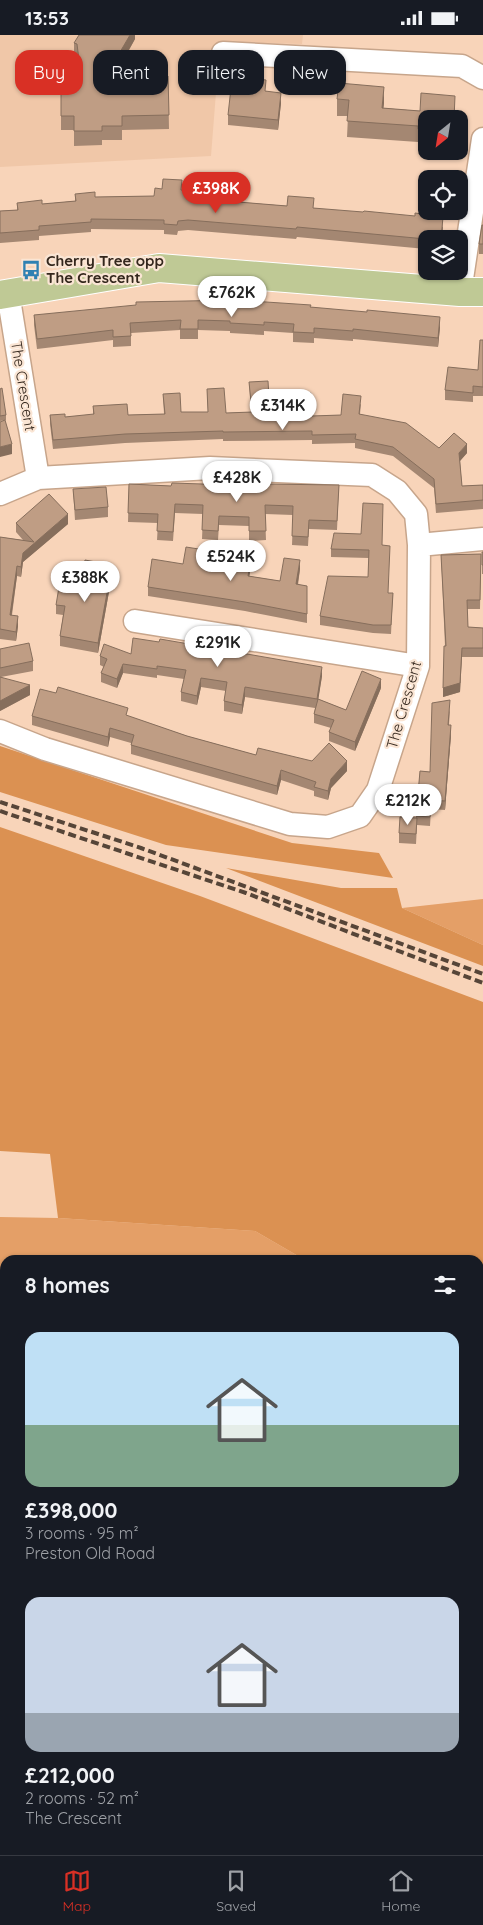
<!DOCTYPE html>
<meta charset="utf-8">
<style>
:root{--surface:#171b24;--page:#20242c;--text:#f1f3f6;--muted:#9ea1a6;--line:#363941;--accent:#d93025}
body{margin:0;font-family:Quicksand,sans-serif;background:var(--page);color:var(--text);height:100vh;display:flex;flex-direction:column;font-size:19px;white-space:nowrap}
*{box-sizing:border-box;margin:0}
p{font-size:16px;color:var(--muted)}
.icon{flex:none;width:28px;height:28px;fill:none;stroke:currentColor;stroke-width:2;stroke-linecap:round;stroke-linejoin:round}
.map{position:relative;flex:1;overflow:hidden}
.panel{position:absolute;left:0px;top:1220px;width:484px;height:600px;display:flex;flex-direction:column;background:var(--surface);border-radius:15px 15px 0 0;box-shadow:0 1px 4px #0004}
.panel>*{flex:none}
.banner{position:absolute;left:15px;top:15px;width:454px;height:45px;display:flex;gap:10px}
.needle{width:32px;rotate:210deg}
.controls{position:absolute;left:418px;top:75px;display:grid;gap:10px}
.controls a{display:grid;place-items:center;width:50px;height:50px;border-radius:10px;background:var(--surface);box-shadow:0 1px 4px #0004;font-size:25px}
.price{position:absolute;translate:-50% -42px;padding:0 11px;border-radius:18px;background:#fff;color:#222;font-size:16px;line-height:32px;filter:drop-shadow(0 1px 2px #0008)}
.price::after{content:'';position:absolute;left:50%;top:30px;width:15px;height:11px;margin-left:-8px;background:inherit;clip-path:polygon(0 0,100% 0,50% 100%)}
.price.current{background:var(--accent);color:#fff}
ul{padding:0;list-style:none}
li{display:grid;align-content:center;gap:10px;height:265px;padding:0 25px}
li span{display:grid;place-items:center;height:155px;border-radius:15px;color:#555}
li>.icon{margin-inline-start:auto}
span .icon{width:90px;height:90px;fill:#fffc;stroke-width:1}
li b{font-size:21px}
h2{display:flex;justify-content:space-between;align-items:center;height:60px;padding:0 25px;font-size:21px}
.tag{padding:0 18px;border-radius:15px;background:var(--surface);box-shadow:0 1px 4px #0004;font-size:18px;line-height:45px}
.tag.current{background:var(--accent);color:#fff}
.status{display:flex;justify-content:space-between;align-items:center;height:35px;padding:0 25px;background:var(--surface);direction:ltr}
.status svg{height:14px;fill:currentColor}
.dock{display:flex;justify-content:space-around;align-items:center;height:70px;border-top:1px solid var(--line);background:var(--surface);font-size:14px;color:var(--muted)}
.dock a{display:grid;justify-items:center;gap:2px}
.dock .current{color:var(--accent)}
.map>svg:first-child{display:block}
.built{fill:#f0c7a8}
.green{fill:#e49f67}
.forest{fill:#db9152}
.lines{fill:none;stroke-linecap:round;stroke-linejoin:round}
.river{stroke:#64bff9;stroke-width:29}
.minor-casing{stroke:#c7a58b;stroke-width:25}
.major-casing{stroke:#fff;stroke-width:30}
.minor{stroke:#fff;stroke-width:22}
.major{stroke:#bfc995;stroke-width:28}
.rail{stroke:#564538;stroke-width:4;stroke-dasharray:8 4;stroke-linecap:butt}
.wall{fill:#a48772}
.shaded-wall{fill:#866e5c}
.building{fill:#bf9d84;stroke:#866e5c}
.labels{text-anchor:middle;stroke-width:4.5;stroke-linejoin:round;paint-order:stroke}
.poi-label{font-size:15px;font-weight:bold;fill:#34271d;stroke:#fae5d4;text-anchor:start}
.street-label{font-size:15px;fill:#34271d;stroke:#fae5d4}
</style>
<div class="status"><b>13:53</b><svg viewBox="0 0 49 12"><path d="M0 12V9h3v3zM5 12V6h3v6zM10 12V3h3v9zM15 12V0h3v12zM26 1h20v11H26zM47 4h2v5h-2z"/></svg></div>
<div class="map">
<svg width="483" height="1820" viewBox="0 0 483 1820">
<rect width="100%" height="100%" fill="#f8d4b9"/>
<path class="built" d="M0,0H303L302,9L220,7L211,121L0,132Z"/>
<path class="green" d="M483,864V910L402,873Z
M0,1182L58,1183L255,1196L305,1225H5V1812L0,1810Z
M479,1341L483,1345V1672L479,1675Z
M483,1807V1820H401L408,1815L419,1820L443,1815H479V1808Z
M13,1815H79L74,1820Z"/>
<path class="forest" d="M0,711L292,808L379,818L393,843L166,810L0,757Z
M0,792L200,861L483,967V1327L479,1325V1225H305L255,1196L58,1183L50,1119L0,1116Z
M226,833L341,853H397L402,873L483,910V931Z
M0,1379H5V1415L0,1416Z"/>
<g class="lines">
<path class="river" d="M479,1754L483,1753
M205,1820L263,1815"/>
<defs>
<path id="minor" d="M223,18L462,31L483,43
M460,257L483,104
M8,258L38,443
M0,459L38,443L210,433L372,440L397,456L416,479L419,510L418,631L378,755L360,781L328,792L290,789L45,714L0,696
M419,510L483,504
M135,586L418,631"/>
<path id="major" d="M0,260L159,233L460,257H483"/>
</defs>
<use href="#minor" class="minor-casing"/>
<use href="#major" class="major-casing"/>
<use href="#minor" class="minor"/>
<use href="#major" class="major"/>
<path class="rail" d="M0,767L141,813L483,939
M0,776L246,858L483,948"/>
</g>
<path class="wall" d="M135,0V4L115,41H168L169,94L122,95V105H102V110L74,111V95H61V41H79L77,24L74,22V8Z
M266,56L281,68L278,95L228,90V80Z
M337,64L384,68L383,73L420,76L455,77L426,84V111L418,110V107L347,102L348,81H337Z
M182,155L190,163L314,173L443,192L442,204H426V214L297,202L296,204L188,195L178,196L177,200L164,199V195L91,194V197L39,201V205L0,208V176L17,175V168L42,169L75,166V159L95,162L154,161Z
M483,190V219H479V209Z
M311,272L440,292L438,312L353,304V306L314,303V308L293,307V298L264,296V300L230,298V296L198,295V304H180V295L131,298V311L113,312V305L37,314L34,290V280Z
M483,305V361H473V367L445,365V355L478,335Z
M249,347L270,378L295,377L294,358L312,381L341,380L361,369L360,379L439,413L467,418L460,426L462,451L483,450V474L436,478L434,453L393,421L355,413V408L312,409V405L223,406V404L125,408L53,414L50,389V380L65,382L93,380V371L128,380L164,379L163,359L181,377H208L207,354L226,378L251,377Z
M0,354L6,380V385L0,386Z
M129,449L171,451L339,450L337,495L309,494L308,511L292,510L293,480L265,479L266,505L249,506V491L219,490L218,505L202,504L203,479L175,478L173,506L157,505L158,488L128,487Z
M73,454L108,472V482L75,485Z
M16,488L68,489L23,527L21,542L17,541L12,580L18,591L16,606L0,604V502L23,505L16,497Z
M382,510L388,558H393L391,599L373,598L320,590V581L368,542L369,523L331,522V514Z
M482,517H483V539H482Z
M481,519L480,574H467L468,592L483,593V622H462L460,657L443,662L445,611L441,520Z
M205,524L203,533L232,537L251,531L249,541L280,546L300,534L298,550L307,551V588L245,576L148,561V552L183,529Z
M82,540H112L98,618L60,611V601L63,580L56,579V570L74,554Z
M0,614L33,626V636L1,642L30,660L0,676Z
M131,619L322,641L318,664L346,675L381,653L355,716L329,706V697L331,693L314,688V679L315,673L245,662L242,679L224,676V666L226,656L201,652L197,670L181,666V657L184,644L157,640V643L123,638L117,653L101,647V638L104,632L100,630V621Z
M450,674L449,690L451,700L445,775L431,774L430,791L417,790L416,809L399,808V798L416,783L420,736L430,737Z
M32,681H128L187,701L256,720L347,736L331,753L328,765L314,761V756L281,745L277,760L131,719V708L110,702L108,712L32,690Z
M0,1518L5,1521V1562L0,1560Z"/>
<path class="shaded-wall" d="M130,0H135V4L106,55V41Z
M384,52V68L382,89V73Z
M281,58V68L278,95V85Z
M455,61V84H454Z
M443,182L442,204H441Z
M440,282V292L438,312V303Z
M12,409V419L0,422V412Z
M467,409V418L459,427V418Z
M68,479V489L23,527L21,542V532L23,518Z
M205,515V524L202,542V533Z
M251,522V531L248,550V541Z
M300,525V534L296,559V549Z
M112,530V540L98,618V608Z
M17,531V541L10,590V580Z
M18,581V591L16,606V597Z
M462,613L460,657L443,662V653Z
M123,629V638L117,653V644Z
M322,632V641L317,673V664Z
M201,643V652L197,670V661Z
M381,644V653L355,716V707Z
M30,650V660L0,676V666Z
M245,652V662L242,679V670Z
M451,690V700L445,775V766Z
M110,693V702L108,712V702Z
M347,726V736L331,753L328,765V756L331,744Z
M281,735V745L277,760V751Z
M5,1457V1475L0,1486V1468Z"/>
<path class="building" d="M79,0H130L106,41H168L169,80L122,81V91H102V96H74V81H61V41H81L77,9L74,8Z
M241,42L266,45L265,56L281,58L278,85L228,80L231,53L239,54Z
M339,48L384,52L382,73L420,76L421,58L455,61L454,84H426V95L418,94V91L347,86L349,65L337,64Z
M163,144L182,145L181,155H190L189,163L287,171L288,161L314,163L313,173L363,177L364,176L415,181V178L443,182L441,204H426L297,192L296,194L188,185L178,186L177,190L164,189V185L91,184V187L39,191V195L0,198V176L18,175L17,168L42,165V169L76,166L75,159L95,157V162L154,161L155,153L162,154Z
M482,190H483V209H479Z
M236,265L311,270L310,272L367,277V275L440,282L438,303L353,294V296L314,293V298L293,297L294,289L264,287V290L230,288V286L198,285V294H180L181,285L130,288L131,301L113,302V295L37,304L34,280L136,270V267Z
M480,305H483V352L473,351V358L445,355L448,332L478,335Z
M268,346L270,378L296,377L294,358H311L312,381L341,380L343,359L361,361L359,379L406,388L439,413L454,398L467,409L459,418L462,451L483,450V465L436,469L434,444L393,412L355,404L356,399L312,400V396L223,397V396L125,399L53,405L50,380L65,379V382L94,379L93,371L127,369L128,380L165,379L163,359L180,358L181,377H208L207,354L224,353L226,378L252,377L249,347Z
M2,353L6,380L0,381V354Z
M5,385L12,409L0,412V387Z
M172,448L263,451V449L339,450L337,486L309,485L308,502L292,501L293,471L265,470L266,496H249V482L219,481L218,496L202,495L203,470L175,469L173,497L157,496L158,479L128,478L129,449L171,451Z
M106,452L108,472L75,475L73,454Z
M49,459L68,479L23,518L21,532L17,531L10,580L18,581L16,597L0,594V502L34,507L16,488Z
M363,468L383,469L382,510L390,511L388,558H393L391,590H373L320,581L328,541L368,542L369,515L331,514L334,498L361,499Z
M186,512L205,515L202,533L232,537L235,520L251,522L248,541L280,546L284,523L300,525L296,549L307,551V579L245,567L148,552L152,524L183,529Z
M482,517H483V530H482Z
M481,519L480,565H467L468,592L483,593V613H462L460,648L443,653L444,611H446L441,520Z
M85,525L112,530L98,608L60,601L65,571L56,570L59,552L74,554L77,539L82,540Z
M133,603L159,607L160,604L322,632L317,664L245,652L242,670L224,666L227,647L201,643L197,661L181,657L186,635L157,631V634L123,629L117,644L101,638L107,624L100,621L104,609L131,619Z
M29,608L33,626L0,633V614Z
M362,636L381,644L355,707L329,697L334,685L314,679L318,664L346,675Z
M0,642L30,650L0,666Z
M58,652L128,673L126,680L187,701L256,720L258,713L312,726L329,708L347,726L331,744L328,756L314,752L316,747L281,735L277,751L131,710L134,700L110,693L108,702L32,681L40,654L56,658Z
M450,665L448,690H451L445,766L431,765L430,782L416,781L420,736L430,737L432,668Z
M400,782L417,783L416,799L399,798Z
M0,1454L5,1456L0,1468Z
M0,1518L5,1521V1544L0,1542Z"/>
<defs>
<symbol id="bus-bare" viewBox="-9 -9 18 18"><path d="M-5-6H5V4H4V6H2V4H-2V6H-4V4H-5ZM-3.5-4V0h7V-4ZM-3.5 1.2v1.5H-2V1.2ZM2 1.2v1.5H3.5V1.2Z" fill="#2f81b2" stroke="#fae5d4" stroke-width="2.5" paint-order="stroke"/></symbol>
</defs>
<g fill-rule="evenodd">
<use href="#bus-bare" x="17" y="221" width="28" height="28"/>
</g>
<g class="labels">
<g class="poi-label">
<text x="46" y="231">Cherry Tree opp<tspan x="46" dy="17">The Crescent</tspan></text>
</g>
<g class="street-label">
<text transform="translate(23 351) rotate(81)" y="5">The Crescent</text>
<text transform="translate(404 670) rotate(-74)" y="5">The Crescent</text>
</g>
</g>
</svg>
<div class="controls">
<a><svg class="needle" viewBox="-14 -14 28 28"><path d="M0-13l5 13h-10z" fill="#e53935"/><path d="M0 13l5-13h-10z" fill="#9ea1a6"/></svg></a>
<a><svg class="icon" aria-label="locate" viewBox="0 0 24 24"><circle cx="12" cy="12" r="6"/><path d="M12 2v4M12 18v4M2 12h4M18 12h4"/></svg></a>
<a><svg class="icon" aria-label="layers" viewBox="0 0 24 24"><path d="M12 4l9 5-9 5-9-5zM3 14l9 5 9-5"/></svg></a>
</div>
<b class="price current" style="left:216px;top:179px">£398K</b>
<b class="price" style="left:232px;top:283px">£762K</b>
<b class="price" style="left:283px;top:396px">£314K</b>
<b class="price" style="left:237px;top:468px">£428K</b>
<b class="price" style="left:231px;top:547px">£524K</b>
<b class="price" style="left:85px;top:568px">£388K</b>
<b class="price" style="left:218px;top:633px">£291K</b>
<b class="price" style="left:408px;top:791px">£212K</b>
<div class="banner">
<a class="tag current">Buy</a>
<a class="tag">Rent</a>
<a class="tag">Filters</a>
<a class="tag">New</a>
</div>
<section class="panel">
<h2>8 homes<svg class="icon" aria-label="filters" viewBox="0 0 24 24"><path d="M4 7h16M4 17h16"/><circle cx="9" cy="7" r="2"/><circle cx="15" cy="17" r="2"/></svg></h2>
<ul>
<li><span style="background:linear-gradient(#bfe0f5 60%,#7fa58c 0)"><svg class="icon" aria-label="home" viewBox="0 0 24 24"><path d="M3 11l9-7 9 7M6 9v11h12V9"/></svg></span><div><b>£398,000</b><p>3 rooms · 95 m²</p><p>Preston Old Road</p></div></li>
<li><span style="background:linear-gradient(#c9d6e8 75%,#9aa5b1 0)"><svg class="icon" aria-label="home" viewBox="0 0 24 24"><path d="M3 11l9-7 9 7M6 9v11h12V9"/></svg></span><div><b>£212,000</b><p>2 rooms · 52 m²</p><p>The Crescent</p></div></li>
</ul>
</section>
</div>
<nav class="dock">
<a class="current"><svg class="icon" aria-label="map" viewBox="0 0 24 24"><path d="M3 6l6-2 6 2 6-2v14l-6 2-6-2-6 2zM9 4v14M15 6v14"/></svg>Map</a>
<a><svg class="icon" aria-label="saved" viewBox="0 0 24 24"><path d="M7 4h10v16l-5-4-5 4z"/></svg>Saved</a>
<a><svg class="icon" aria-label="home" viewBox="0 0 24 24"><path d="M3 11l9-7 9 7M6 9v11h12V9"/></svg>Home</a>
</nav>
